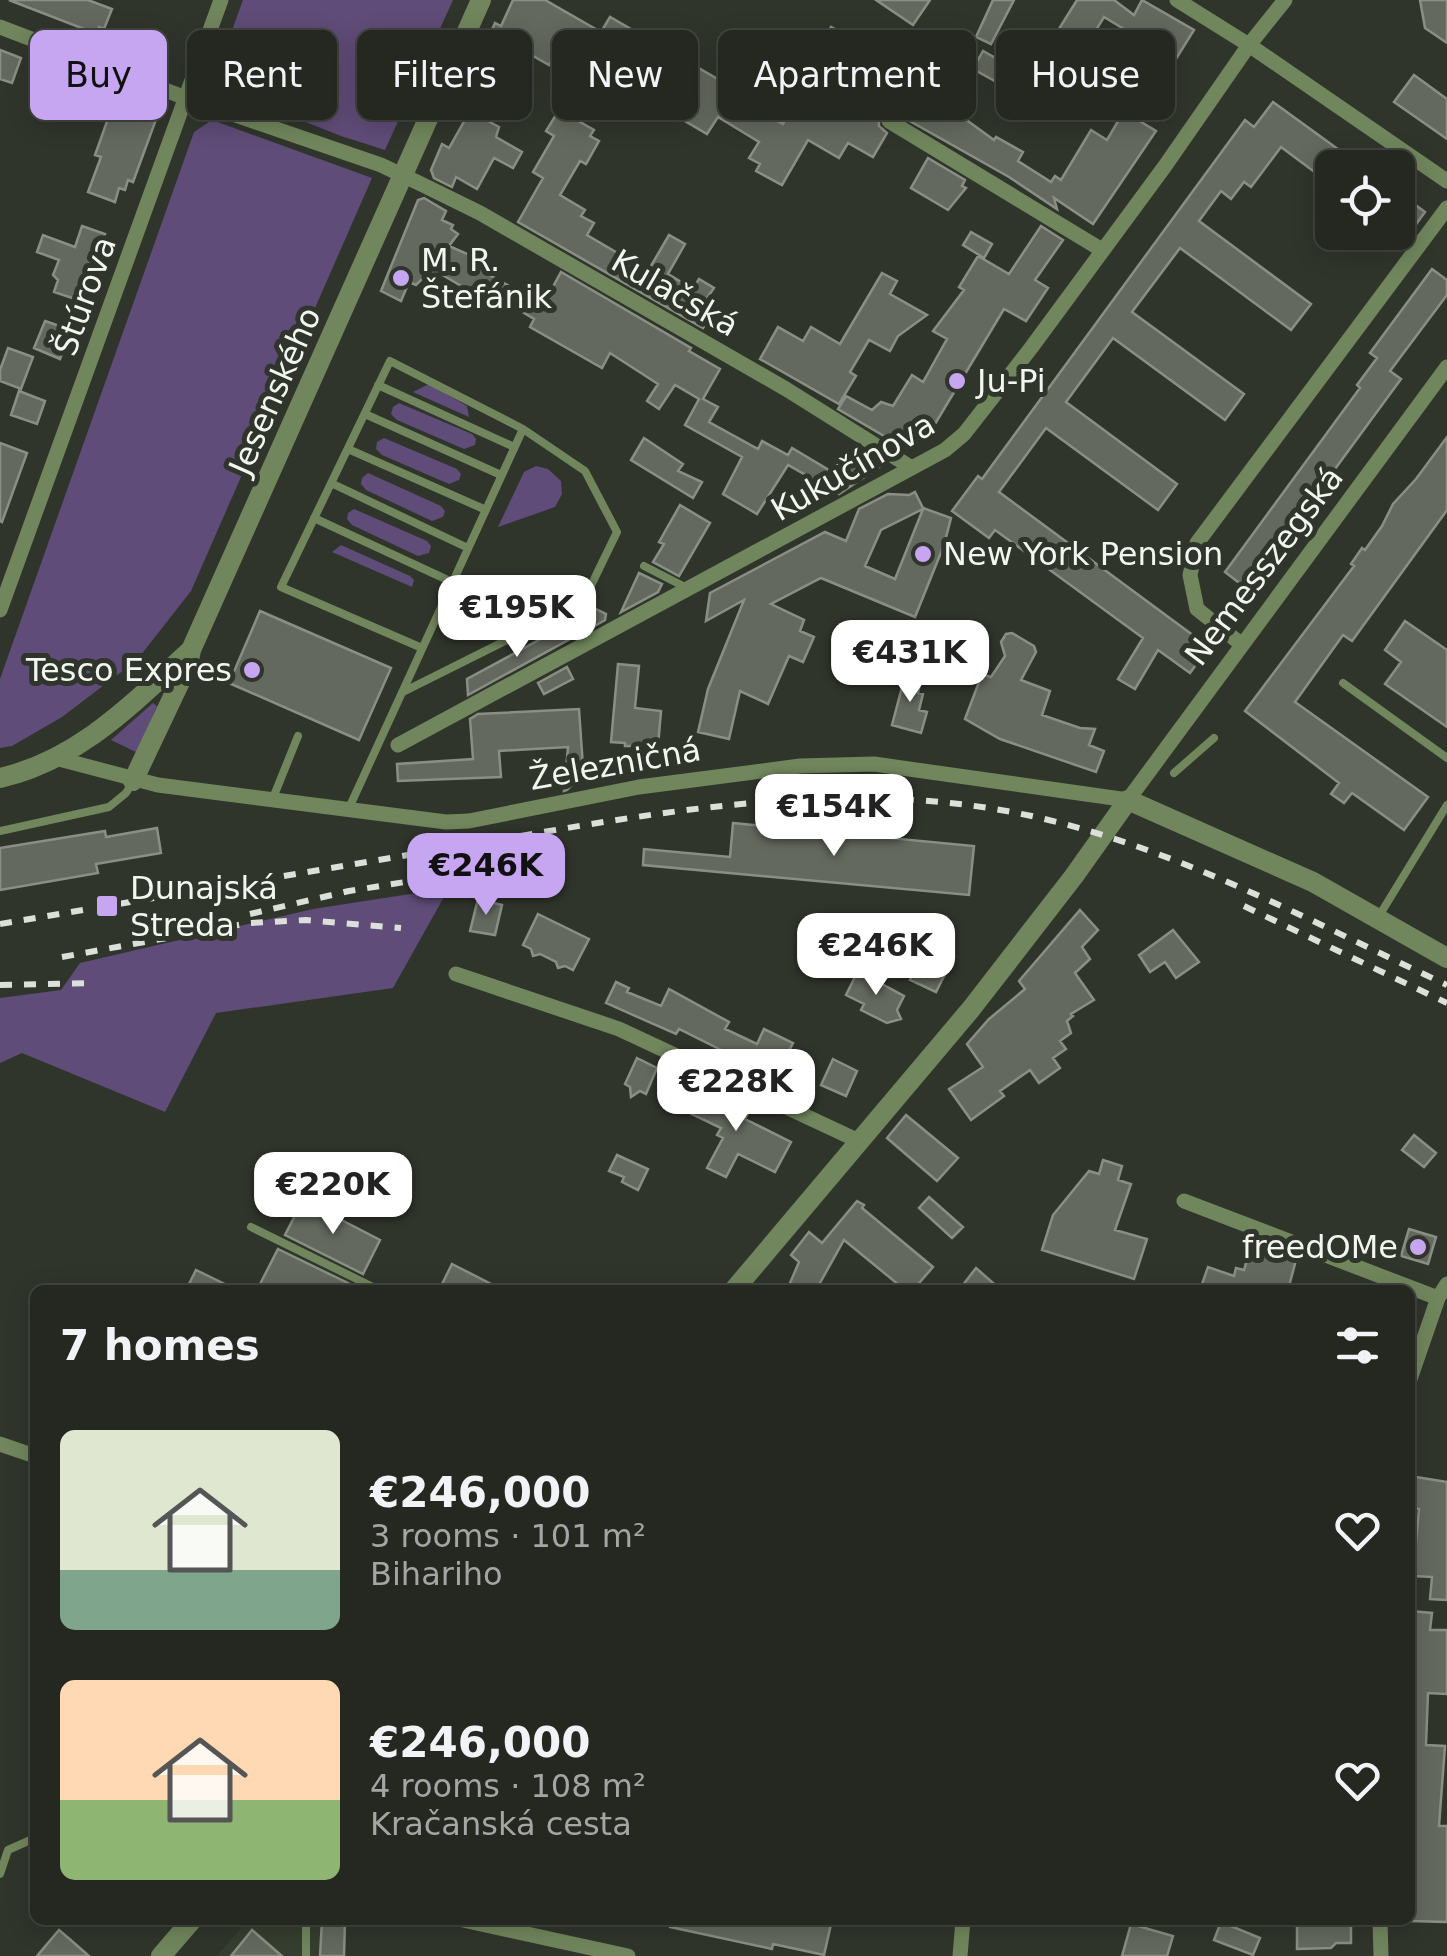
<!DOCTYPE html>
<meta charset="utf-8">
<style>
:root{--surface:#242821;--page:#30342e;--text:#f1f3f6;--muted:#a3a6a5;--line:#41443f;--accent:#c6a6f0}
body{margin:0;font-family:"DejaVu Sans",sans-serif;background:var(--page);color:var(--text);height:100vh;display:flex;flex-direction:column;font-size:38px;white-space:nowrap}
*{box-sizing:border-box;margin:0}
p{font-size:32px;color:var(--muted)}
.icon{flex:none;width:55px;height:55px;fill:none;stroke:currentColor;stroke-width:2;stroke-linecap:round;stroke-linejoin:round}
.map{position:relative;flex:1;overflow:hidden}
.side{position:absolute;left:30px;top:1285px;width:1385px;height:640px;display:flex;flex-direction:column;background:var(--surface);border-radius:15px;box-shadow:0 5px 25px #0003,0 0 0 2px var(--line)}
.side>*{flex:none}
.guide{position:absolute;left:30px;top:30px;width:1388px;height:90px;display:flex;gap:20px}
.tools{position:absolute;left:1315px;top:150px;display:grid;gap:20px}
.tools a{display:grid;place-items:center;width:100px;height:100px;border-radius:15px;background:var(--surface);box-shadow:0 5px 25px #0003,0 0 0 2px var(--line);font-size:50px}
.price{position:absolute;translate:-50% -85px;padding:0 22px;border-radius:20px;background:#fff;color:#222;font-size:32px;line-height:65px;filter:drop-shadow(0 2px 5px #0008)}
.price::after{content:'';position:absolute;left:50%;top:60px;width:30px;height:22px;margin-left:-15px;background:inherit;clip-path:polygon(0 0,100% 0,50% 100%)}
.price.selected{background:var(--accent);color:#111}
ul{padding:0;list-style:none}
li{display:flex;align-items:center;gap:30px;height:250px;padding:0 30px}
li span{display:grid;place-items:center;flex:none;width:280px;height:200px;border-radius:15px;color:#555}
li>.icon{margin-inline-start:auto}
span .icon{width:120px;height:120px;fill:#fffc;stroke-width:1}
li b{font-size:42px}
h2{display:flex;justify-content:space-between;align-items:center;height:120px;padding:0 30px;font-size:42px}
.tag{padding:0 35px;border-radius:15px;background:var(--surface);box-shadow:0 5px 25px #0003,0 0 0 2px var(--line);font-size:35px;line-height:90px}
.tag.selected{background:var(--accent);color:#111}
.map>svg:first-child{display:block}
.built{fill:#363e2f}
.green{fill:#5f4c78}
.building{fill:#64695f;stroke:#8a8f84;stroke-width:2.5;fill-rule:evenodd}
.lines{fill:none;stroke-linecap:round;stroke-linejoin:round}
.service{stroke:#71865d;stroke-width:8}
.minor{stroke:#71865d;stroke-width:15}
.tertiary{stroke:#71865d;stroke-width:20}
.rail{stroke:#dde0da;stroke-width:6;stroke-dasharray:12 12;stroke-linecap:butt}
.poi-dot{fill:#c6a6f0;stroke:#30352c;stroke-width:4}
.labels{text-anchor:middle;stroke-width:10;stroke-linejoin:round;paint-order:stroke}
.poi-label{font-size:32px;fill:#f3f6f0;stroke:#30352c;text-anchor:start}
.street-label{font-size:32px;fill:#f3f6f0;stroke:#30352c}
</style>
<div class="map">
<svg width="1447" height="1956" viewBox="0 0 1447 1956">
<rect width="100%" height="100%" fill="#30352c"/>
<path class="built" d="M248,1920H346L345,1956H217Z"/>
<path class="green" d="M243,0H453L385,150L341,136L212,85Z
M212,120L372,178L191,591L137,660L62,717L12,746L0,748V679L194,132Z
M429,384L467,406L469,417L413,392Z
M399,403L472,434L476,439L475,445L464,449L397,420L391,414L393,407Z
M384,438L457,469L461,474L459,480L449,484L382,455L376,449L377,442Z
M536,466L548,469L561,481L562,494L555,507L498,527L524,472Z
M368,473L441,506L445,511L443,517L432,521L366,490L361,484L362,478Z
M354,509L427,541L431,546L429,553L418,556L352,525L347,519L348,513Z
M341,545L410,576L414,580L412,587L332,552Z
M153,703L157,706L138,753L111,740Z
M449,888L393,988L216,1013L165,1112L22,1053L0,1063V998L61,990L80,963L313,909Z"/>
<path class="building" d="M9,0H88L112,9L104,29L99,27L97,34Z
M513,0H545L601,32L610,17L735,89L732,95L783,124L802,89L841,111L862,75L818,51L831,27L922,77L913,92L948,111L950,108L994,140L996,137L1023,152L1018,161L1051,182L1055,176L1061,180L1091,130L1107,140L1127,106L1117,100L1150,45L1104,17L1047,110L973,69L983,51L1029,77L1077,0H1114L1134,15L1142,0L1194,30L1138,120L1156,131L1093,224L1054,198L1057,209L1009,177L890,110L879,116V126L887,133L873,157L848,143L839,158L808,140L782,185L756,171L760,164L749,158L759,142L718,117L707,134L559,47L549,65L533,56L529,62L515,54L492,93L475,83L488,62L480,57L495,23L501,26Z
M876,0H930L913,25Z
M993,0H1014L991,44L976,37Z
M1420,0H1447V43L1425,28Z
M0,50L21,58L12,83L0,79Z
M55,70L82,81L72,106L46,96Z
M1414,75L1447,99V139L1394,102Z
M125,97L151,107L149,111L158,114L133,182L128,180L125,190L119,188L115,202L88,192L101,157L95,155L115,99L123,102Z
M1273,102L1364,168H1332V185L1281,147L1251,187L1244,182L1231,199L1221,191L1199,221L1311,304L1291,330L1180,248L1132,312L1244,394L1225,420L1113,338L1066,402L1177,484L1158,510L1046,428L999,492L1209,647L1190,673L1158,650L1135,689L1118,679L1143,638L995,530L989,538L952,511L978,476L982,479L1245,120L1254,127Z
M559,110L594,130L590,136L599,141L586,164L580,161L560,195L585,210L581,216L594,223L587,235L648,271L669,235L685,244L668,274L693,289L699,279L714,288L707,298L717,304L703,328L518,222L543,178L533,172L554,136L546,131Z
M470,111L499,127L496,137L522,152L513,168L494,158L477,189L456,177L452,187L434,178L431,170L442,144L449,148Z
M928,158L965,180L962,186L966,188L948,210L911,188Z
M1398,192L1425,212L1406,238L1398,232Z
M424,198L446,211L442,220L453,225L451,229L458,234L449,246L490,264L486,273L543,305L561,272L691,348L689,351L720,369L703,399L718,407L709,422L758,449L762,441L788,455L792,448L829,470L862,450L884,464L839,494L788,465L757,514L723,494L742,457L685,425L699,399L675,385L659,409L647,401L658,384L610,353L602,368L530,327L534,319L504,301L499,308L439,273L435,282L424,277L416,285L409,282L401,301L381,291L418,200Z
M82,226L105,234L81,301L54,292L58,280L53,275L59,260L37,252L43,235L75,247Z
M1041,226L1063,240L1035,280L1048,288L1026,321L1004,309L932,429L920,422L903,447L838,409L846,396L872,410L881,402L893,406L912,375L923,382L947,339L933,331L964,290L959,287L978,256L1009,274Z
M971,232L992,244L984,258L963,245Z
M1432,269L1447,280V295L1390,371L1401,379L1247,589L1225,572L1360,388L1357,385L1377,358L1370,353Z
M882,273L897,281L890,294L927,315L898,336L890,351L869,340L850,372L856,376L839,404L760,359L778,327L803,341L811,327L840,344Z
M45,321L71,330L60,359L34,348Z
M8,348L33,357L21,389L0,381V370Z
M19,391L45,401L37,424L11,415Z
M1447,437V510L1352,641L1343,635L1295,702L1428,797L1404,830L1352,793L1344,803L1331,794L1339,783L1245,711L1354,566L1351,564L1362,548L1365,550L1382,526L1393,504L1416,479Z
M644,438L683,464L678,471L702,482L693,498L631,460Z
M0,443L27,453L2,522L0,521Z
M915,492L923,508L951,518L944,545L915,617L821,578L771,604L804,620L800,631L814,637L803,662L789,656L768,704L740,691L729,739L698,732L708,689L744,600L706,621L710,593L825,532L846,541L859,509L888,494L909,495ZM923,509L895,579L865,566L881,530Z
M680,505L710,523L679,576L653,562L664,544L659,542Z
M639,573L662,584L658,592L621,612Z
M596,609L606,614L605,620L591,628L575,620Z
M260,611L391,668L359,740L229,683Z
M1405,621L1447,650V727L1385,684L1401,662L1385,650Z
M563,627L570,639L468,695L467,679Z
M1012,633L1034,646L1036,652L1021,680L1050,691L1042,715L1080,728L1095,729L1089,745L1104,751L1096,772L1000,739L965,719L982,674L991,677L1005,656L1001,642L1006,634Z
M618,664L639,666L635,708L661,711L658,746H625V743L611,742Z
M567,667L573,679L544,694L538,683Z
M906,672L922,676L918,693L923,694L919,710L927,712L921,733L892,725Z
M579,709L583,767L580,777L567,790L564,791L568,747L499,751L501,777L398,781L397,764L473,759L470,719L478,714Z
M733,823L974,846L969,895L643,865L644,849L730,857Z
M157,828L161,853L96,864L98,873L0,890V848L105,831L106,837Z
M478,899L502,905L495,935L470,931Z
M1080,910L1098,930L1082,947L1090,959L1075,973L1094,1000L1071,1014L1073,1016L1067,1021L1071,1033L1060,1041L1066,1049L1053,1058L1060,1068L1039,1083L1030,1070L1000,1091L1004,1096L971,1120L949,1089L983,1067L967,1044L989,1019L1025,989L1019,981Z
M538,914L589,939L573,970L565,966L558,968L556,962L540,954L533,956L531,949L523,945Z
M1173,930L1199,962L1176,978L1165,962L1150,972L1139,955Z
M928,943L941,950L937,957L950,964L936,992L910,980L916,967L908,963L917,946L924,950Z
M858,971L904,996L897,1010L901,1019L887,1023L861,1010L864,1004L846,995Z
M616,982L629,988L627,992L661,1006L669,989L729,1022L725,1029L757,1044L764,1029L793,1043L784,1061L795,1065L785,1085L723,1056L725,1052L679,1029L676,1034L606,1003Z
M637,1058L657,1068L646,1094L640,1091L631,1097L630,1087L625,1084Z
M833,1059L857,1071L846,1096L821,1085Z
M687,1089L721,1105L724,1097L750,1110L745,1119L791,1142L775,1172L738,1154L726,1177L707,1168L723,1138L717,1135L721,1128L679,1108Z
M906,1115L958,1158L937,1181L887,1138Z
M1414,1135L1436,1153L1424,1167L1402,1150Z
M617,1155L648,1169L638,1190L622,1182L624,1177L609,1171Z
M1103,1160L1122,1166L1118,1180L1131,1184L1115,1230L1147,1239L1134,1279L1042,1250L1053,1215L1089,1171L1099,1174Z
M929,1197L963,1227L952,1238L919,1208Z
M303,1200L380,1240L363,1274L285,1235Z
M857,1201L864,1205L862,1208L933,1267L913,1290H905L844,1240L816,1290H787L799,1262L791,1255L809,1232L822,1243Z
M1409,1229L1436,1237L1428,1264L1401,1256Z
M1253,1239L1293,1255L1296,1260L1288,1290H1219L1202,1284L1208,1267L1234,1276L1236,1268L1244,1270Z
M278,1249L356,1287L355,1290H257Z
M452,1264L503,1290H439Z
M976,1268L1001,1290H959Z
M196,1270L237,1290H186Z
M1410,1476L1447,1482V1600L1430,1599L1432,1577L1413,1576L1419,1509L1410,1507Z
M1410,1611L1432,1613L1430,1630H1447V1694L1428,1693L1426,1745L1445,1746L1439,1826H1447V1922L1410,1921Z
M322,1920H345L344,1956H320Z
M670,1920H832L824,1955L773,1944L772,1949L670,1927Z
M1297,1920H1351V1943H1336L1331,1948L1297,1949Z
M1221,1922L1260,1938L1253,1955L1214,1940Z
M1131,1924L1173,1936L1167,1956H1122Z
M59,1930L73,1942L89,1956H37Z
M252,1930L282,1956H231Z"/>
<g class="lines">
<path class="service" d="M378,385L514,447
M365,414L501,475
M348,449L486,510
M331,483L468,548
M314,518L452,582
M644,566L685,587
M1343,683L1447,758
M403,692L583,602L617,532L585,471L523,429
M1174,773L1214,738
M273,798L298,736
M349,808L523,429L390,361L281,587L422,648
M0,831L109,807L126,793L132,783
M1379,916L1447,805
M251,1227L379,1290
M0,1874L8,1850L35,1838
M306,1956V1920"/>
<path class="minor" d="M1177,0L1249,45L1447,181
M0,27L186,98L381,165L421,184L480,213L786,389L912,468
M889,121L1102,250
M0,610L221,0
M1241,644L1197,609L1190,575L1197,543L1447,208
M398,745L945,450L964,434L1031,348L1165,166L1249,45L1285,0
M59,759L158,785L446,822L469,821L639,787L800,766L874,764L1128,800L1447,367
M456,974L619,1029L861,1142
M1184,1201L1438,1298
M1410,1379L1438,1298L1447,1284
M0,1444L35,1456
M463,1920L628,1956
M1380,1920L1381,1956
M960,1956L963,1920"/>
<path class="tertiary" d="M0,778C79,760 133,703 191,650L481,0
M133,781L188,665L191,650
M734,1290L971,1009L1074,876L1128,800L1313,882L1447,958
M161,1956L192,1920"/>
<path class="rail" d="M1244,906L1447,1003
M250,914L349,891L455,874
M0,924C154,898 307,872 461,846C652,814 844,774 1036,817C1181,850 1314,923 1447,985
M62,957L249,923L306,920L401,928
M0,985L95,983"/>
</g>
<g class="poi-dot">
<circle cx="401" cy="278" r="10"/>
<circle cx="957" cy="381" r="10"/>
<circle cx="923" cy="554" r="10"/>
<circle cx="252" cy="670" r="10"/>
<rect x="95" y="894" width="24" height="24" rx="5"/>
<circle cx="1418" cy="1247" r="10"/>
</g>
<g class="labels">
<g class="poi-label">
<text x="421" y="271">M. R.<tspan x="421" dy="37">Štefánik</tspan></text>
<text x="977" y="392">Ju-Pi</text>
<text x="943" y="565">New York Pension</text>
<text x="232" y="681" text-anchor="end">Tesco Expres</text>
<text x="130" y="899">Dunajská<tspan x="130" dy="37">Streda</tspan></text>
<text x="1398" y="1258" text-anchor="end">freedOMe</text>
</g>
<g class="street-label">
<text transform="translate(675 293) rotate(30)" y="11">Kulačská</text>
<text transform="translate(85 296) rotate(-70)" y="11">Štúrova</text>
<text transform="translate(275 391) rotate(-66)" y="11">Jesenského</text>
<text transform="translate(853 467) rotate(-30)" y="11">Kukučínova</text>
<text transform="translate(1264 566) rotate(-53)" y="11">Nemesszegská</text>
<text transform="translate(615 764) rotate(-10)" y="11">Železničná</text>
</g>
</g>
</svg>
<div class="tools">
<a><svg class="icon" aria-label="locate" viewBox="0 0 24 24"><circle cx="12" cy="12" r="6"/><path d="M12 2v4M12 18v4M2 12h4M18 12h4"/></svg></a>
</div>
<b class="price" style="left:517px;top:660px">€195K</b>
<b class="price" style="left:910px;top:705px">€431K</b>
<b class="price" style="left:834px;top:859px">€154K</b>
<b class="price selected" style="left:486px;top:918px">€246K</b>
<b class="price" style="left:876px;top:998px">€246K</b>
<b class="price" style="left:736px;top:1134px">€228K</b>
<b class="price" style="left:333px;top:1237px">€220K</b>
<div class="guide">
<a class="tag selected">Buy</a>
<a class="tag">Rent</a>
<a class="tag">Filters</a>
<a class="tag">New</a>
<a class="tag">Apartment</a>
<a class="tag">House</a>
</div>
<section class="side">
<h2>7 homes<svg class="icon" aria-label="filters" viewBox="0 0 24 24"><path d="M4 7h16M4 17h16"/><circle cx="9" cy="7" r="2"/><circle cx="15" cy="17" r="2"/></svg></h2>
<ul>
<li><span style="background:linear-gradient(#dfe7d0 70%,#7fa58c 0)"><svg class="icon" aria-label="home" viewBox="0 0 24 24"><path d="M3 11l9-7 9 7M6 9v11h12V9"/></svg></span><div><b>€246,000</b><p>3 rooms · 101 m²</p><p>Bihariho</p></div><svg class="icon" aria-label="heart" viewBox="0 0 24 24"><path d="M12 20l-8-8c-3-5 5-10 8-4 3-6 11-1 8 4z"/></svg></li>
<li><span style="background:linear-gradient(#ffd9b3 60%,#8fb573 0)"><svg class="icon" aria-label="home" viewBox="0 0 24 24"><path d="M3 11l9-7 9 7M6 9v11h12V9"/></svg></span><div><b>€246,000</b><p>4 rooms · 108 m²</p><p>Kračanská cesta</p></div><svg class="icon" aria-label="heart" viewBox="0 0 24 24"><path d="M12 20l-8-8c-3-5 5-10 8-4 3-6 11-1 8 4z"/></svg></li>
</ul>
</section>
</div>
